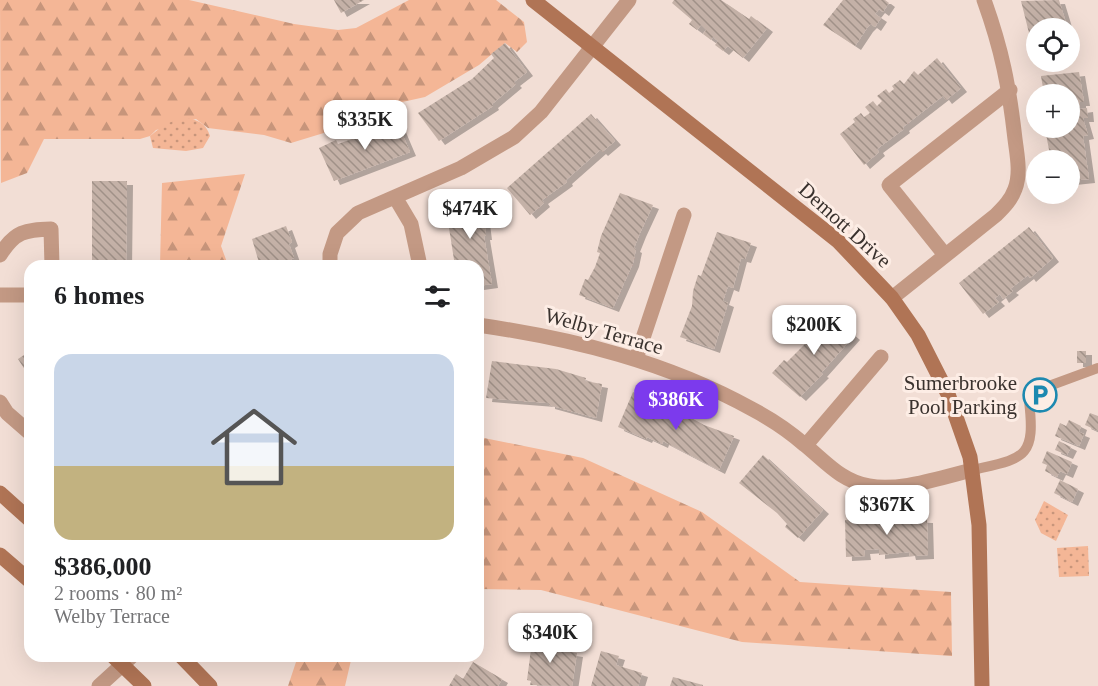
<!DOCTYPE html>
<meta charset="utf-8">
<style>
:root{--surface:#fff;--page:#f2f2f2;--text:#202124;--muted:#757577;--accent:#7c3aed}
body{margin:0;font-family:"Times New Roman",serif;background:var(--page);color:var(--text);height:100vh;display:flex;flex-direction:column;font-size:22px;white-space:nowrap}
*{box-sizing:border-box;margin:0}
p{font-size:20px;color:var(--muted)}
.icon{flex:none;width:33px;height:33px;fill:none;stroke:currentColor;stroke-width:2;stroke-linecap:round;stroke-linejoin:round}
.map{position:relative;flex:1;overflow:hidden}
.panel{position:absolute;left:24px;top:260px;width:460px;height:402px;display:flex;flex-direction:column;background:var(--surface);border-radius:18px;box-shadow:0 6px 24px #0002}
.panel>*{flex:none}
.fabs{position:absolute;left:1026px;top:18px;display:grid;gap:12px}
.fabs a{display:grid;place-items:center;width:54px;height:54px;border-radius:50%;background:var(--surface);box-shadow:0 6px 24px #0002;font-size:30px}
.price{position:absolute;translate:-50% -51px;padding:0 14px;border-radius:12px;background:#fff;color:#222;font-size:20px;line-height:39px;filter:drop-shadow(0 2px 3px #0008)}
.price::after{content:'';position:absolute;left:50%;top:36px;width:18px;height:14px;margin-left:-9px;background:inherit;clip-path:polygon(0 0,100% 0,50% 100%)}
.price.selected{background:var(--accent);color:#fff}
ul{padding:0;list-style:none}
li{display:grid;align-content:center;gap:12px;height:318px;padding:0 30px}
li span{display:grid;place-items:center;height:186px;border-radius:18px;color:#555}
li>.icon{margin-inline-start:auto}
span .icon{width:108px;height:108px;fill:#fffc;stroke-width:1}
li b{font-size:26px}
h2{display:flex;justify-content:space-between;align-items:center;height:72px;padding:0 30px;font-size:26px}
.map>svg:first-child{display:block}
.forest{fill:url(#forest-firs)}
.park{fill:url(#park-dots)}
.building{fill:url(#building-back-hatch);filter:url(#shadow)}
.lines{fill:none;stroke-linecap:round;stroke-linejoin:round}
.lane{stroke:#c39984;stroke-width:10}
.street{stroke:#c39984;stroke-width:15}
.secondary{stroke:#b07455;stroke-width:15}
.labels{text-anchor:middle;stroke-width:6;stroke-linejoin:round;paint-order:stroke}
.street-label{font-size:21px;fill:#3a322e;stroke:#fdede5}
.poi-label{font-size:21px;fill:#3a322e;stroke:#fdede5;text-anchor:end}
</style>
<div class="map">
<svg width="1098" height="686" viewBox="0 0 1098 686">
<defs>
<pattern id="forest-firs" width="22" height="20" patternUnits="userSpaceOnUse" patternTransform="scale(1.5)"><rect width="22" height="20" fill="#f4b696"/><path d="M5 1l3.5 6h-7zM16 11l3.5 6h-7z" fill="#c7957b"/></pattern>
<pattern id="park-dots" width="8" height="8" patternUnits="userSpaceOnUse" patternTransform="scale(1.5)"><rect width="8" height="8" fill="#f4b696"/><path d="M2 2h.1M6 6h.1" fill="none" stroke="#c7957b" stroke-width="1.8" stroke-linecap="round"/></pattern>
<pattern id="building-back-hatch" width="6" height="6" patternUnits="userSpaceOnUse" patternTransform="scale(1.5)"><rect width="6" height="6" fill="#c4b1a7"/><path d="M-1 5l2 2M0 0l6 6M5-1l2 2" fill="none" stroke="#a09188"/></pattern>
<filter id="shadow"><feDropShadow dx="6" dy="4" stdDeviation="0" flood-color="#0004"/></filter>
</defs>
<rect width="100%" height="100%" fill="#f2ded5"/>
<path class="forest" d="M0,0H189L294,24L338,30L356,28L409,0H496L524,22L527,42L517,52L505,43L479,65L425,97L398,103L363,121L291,143L264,135L208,128L196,119L156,130L150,136L140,139H44L27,173L1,183Z
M245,174L221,246L228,265H160L162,183Z
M479,437L583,458L702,512L800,582L951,592L952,656L742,642L541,590L479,589Z
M298,656H352L345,686H288Z"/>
<path class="park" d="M184,118C197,119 206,123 210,136L203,148L186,151L153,148L150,136L165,124Z
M1044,501L1068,515L1056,541L1041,533L1035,520Z
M1088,546L1089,576L1059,577L1057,548Z"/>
<path class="building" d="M334,0H364L341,13Z
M674,0H721L749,19L751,16L767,28L743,58L728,46L723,51L715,45L718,41L713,37L711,40L703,34L706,30L701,25L697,30L689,24L692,20L672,3Z
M843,0H885L889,3L883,12L879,9L875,14L881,18L875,27L871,24L867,28L855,46L823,25Z
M1059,0L1066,23L1052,28H1036V34L1030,37L1021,1Z
M505,43L527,72L514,82L516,84L492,104L493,106L439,141L418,113L472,79L494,58L491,54Z
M937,58L961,88L946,100L943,96L903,127L904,129L877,149L879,152L864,165L840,134L855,122L853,119L861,113L864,117L870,113L865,107L873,101L877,106L882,101L877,96L886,89L889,93L894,89L892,86L900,80L904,84L914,71L918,75Z
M1079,72L1084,102H1080V109L1087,108L1088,118H1083L1088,135L1083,136L1089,179L1070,181V160H1051L1045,129L1070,128V94H1044L1041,76Z
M591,114L615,141L602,152L600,150L566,180L567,182L542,200L544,203L530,215L507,188Z
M396,119L410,152L334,181L319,148L336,140L338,144L352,139Z
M92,181H127L126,266H92Z
M620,193L653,205L640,233L634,248L636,249L633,263L613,308L579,295L585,279L588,280L595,267L600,253L597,252L601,236Z
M482,204L486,236H484L492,284L478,286V266H455L446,209Z
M286,226L292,242L289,244L294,258L291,259L294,266H260L252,239Z
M1029,227L1053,258L1030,278L1028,275L1010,289L1013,291L1003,299L1000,294L995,298L999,302L983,314L959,283Z
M717,232L751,243L745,259L741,258L733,288L728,286L723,301L728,303L714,349L680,337L692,306L693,291L698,275L701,276Z
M826,312L854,336L821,373L823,374L800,397L772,373L784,360L787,362L809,340L817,327L815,325Z
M30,351V372L27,373L18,359Z
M1077,351H1086V363H1077Z
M492,361L556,369L586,378L585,381L602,384L596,418L549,405V403L486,398Z
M633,392L647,399V401L677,410L704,425L734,436L719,470L663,441L662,444L647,437L646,439L618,427Z
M1090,413L1098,416V431L1085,425Z
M1069,420L1081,426L1079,432L1084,434L1079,446L1055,436L1060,423L1066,426Z
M1059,441L1071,447L1067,455L1055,450Z
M1047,451L1072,462L1067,474L1060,471L1057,477L1045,471L1047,465L1042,463Z
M763,455L823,510L798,538L785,527L787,524L777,513L739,483Z
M1060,480L1078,489L1072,502L1054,493Z
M879,517L927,519L928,555L910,556L909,552L879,555V549L864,550L865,556L846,557L845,520Z
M533,634L552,638L550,649L577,653L572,686L530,685L531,681L527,680Z
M601,651L619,656L616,665L642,673L638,686H591Z
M473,662L502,679L498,686H449L456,674L463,679Z
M673,677L703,685V686H670Z"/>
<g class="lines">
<path class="lane" d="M973,470C1024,458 1036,459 1029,401L1038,390L1098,368"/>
<path class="street" d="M395,197L411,224L420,266
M0,255C15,231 25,230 51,229L52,266
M945,255L889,185L1010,90
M330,266V254L337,233L358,213L461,168L514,137L541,112L629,0
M0,295H30
M892,298L996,215C1004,207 1011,200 1015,189C1021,173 1017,155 1015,139C1009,86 1002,50 984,0
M478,325C574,339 667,362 752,409C771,419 789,431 805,445C826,462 841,481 869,486C901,492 941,477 973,470
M636,359L684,215
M0,402L7,413L30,433
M806,445L881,357
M99,686L132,656"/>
<path class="secondary" d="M533,0L838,241L892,298L918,335L948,394L970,457L979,525L982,686
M0,493L30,520
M0,555L30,581
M113,656L144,686
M181,656L210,686"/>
</g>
<defs>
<symbol id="parking-ring" viewBox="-11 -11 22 22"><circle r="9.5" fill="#fdede5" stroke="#1d89b0" stroke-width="1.5"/><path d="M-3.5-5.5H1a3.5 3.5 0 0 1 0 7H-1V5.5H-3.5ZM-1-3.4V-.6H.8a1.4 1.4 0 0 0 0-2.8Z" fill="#1d89b0"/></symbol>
</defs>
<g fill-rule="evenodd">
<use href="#parking-ring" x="1021" y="376" width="38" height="38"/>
</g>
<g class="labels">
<g class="street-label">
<text transform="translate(845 225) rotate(42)" y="7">Demott Drive</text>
<text transform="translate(604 331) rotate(16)" y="7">Welby Terrace</text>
</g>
<g class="poi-label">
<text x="1017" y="390">Sumerbrooke<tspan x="1017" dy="24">Pool Parking</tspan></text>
</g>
</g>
</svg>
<div class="fabs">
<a><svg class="icon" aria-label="locate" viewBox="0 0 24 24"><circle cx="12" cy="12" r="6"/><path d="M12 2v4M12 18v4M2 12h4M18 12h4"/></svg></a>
<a>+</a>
<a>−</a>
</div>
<b class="price" style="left:365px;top:151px">$335K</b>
<b class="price" style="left:470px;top:240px">$474K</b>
<b class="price" style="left:814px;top:356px">$200K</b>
<b class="price selected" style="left:676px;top:431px">$386K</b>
<b class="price" style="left:887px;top:536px">$367K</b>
<b class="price" style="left:550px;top:664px">$340K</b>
<section class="panel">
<h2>6 homes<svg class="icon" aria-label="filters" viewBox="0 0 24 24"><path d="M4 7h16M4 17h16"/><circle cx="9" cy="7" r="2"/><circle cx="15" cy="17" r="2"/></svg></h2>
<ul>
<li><span style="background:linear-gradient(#c9d6e8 60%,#c2b280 0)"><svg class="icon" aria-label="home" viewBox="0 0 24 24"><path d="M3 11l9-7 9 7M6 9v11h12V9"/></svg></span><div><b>$386,000</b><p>2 rooms · 80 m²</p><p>Welby Terrace</p></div></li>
</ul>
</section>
</div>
